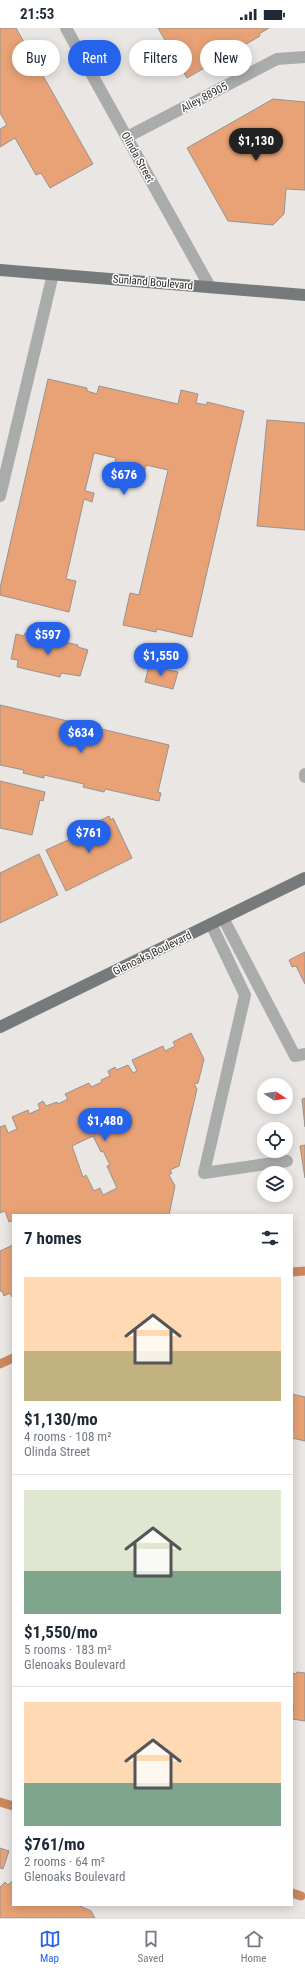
<!DOCTYPE html>
<meta charset="utf-8">
<style>
:root{--surface:#fff;--page:#f6f6f7;--text:#1f2937;--muted:#747a83;--line:#e0e1e3;--accent:#2563eb}
body{margin:0;font-family:"Roboto Condensed",sans-serif;background:var(--page);color:var(--text);height:100vh;display:flex;flex-direction:column;font-size:15px;white-space:nowrap}
*{box-sizing:border-box;margin:0}
p{font-size:13px;color:var(--muted)}
.icon{flex:none;width:22px;height:22px;fill:none;stroke:currentColor;stroke-width:2;stroke-linecap:round;stroke-linejoin:round}
.map{position:relative;flex:1;overflow:hidden}
.details{position:absolute;left:12px;top:1186px;width:281px;height:692px;display:flex;flex-direction:column;background:var(--surface);border-radius:0px;box-shadow:0 2px 10px #0003}
.details>*{flex:none}
.banner{position:absolute;left:12px;top:12px;width:281px;height:36px;display:flex;gap:8px}
.needle{width:26px;rotate:102deg}
.controls{position:absolute;left:257px;top:1050px;display:grid;gap:8px}
.controls a{display:grid;place-items:center;width:36px;height:36px;border-radius:50%;background:var(--surface);box-shadow:0 2px 10px #0003;font-size:20px}
.price{position:absolute;translate:-50% -34px;padding:0 9px;border-radius:14px;background:var(--accent);color:#fff;font-size:13px;line-height:26px;filter:drop-shadow(0 1px 2px #0008)}
.price::after{content:'';position:absolute;left:50%;top:24px;width:12px;height:9px;margin-left:-6px;background:inherit;clip-path:polygon(0 0,100% 0,50% 100%)}
.price.selected{background:#222;color:#fff}
ul{padding:0;list-style:none}
li{display:grid;align-content:center;gap:8px;height:212px;padding:0 12px}
li+li{border-top:1px solid var(--line)}
li span{display:grid;place-items:center;height:124px;border-radius:0px;color:#555}
li>.icon{margin-inline-start:auto}
span .icon{width:72px;height:72px;fill:#fffc;stroke-width:1}
li b{font-size:17px}
h2{display:flex;justify-content:space-between;align-items:center;height:48px;padding:0 12px;font-size:17px}
.tag{padding:0 14px;border-radius:18px;background:var(--surface);box-shadow:0 2px 10px #0003;font-size:14px;line-height:36px}
.tag.selected{background:var(--accent);color:#fff}
.status{display:flex;justify-content:space-between;align-items:center;height:28px;padding:0 20px;background:var(--surface);direction:ltr}
.status svg{height:11px;fill:currentColor}
.dock{display:flex;justify-content:space-around;align-items:center;height:56px;border-top:1px solid var(--line);background:var(--surface);font-size:11px;color:var(--muted)}
.dock a{display:grid;justify-items:center;gap:2px}
.dock .selected{color:var(--accent)}
.map>svg:first-child{display:block}
.lines{fill:none;stroke-linecap:round;stroke-linejoin:round}
.stream{stroke:#cc885d;stroke-width:9}
.building{fill:#e8a276;stroke:#969391;fill-rule:evenodd}
.minor{stroke:#aaabab;stroke-width:12}
.major{stroke:#777a7a;stroke-width:12}
.labels{text-anchor:middle;stroke-width:3;stroke-linejoin:round;paint-order:stroke}
.street-label{font-size:11px;fill:#2d2c2b;stroke:#fff}
</style>
<div class="status"><b>21:53</b><svg viewBox="0 0 49 12"><path d="M0 12V9h3v3zM5 12V6h3v6zM10 12V3h3v9zM15 12V0h3v12zM26 1h20v11H26zM47 4h2v5h-2z"/></svg></div>
<div class="map">
<svg width="305" height="1890" viewBox="0 0 305 1890">
<rect width="100%" height="100%" fill="#e9e6e4"/>
<g class="lines">
<path class="stream" d="M292,1244L305,1243
M0,1336L13,1330
M0,1774L13,1778
M292,1865L301,1868"/>
</g>
<path class="building" d="M0,0H16L93,136L50,160L41,145L36,147L15,110L0,119V101L7,97L0,85Z
M158,0H269L259,6L260,8L187,50Z
M273,71L305,74V162L286,161L284,186L273,197L228,193L187,120Z
M48,351L87,360V363L97,366L99,358L178,376L181,362L198,366L196,375L207,377V374L244,383L192,609L157,601L156,604L123,597L130,565L139,567L168,442L146,437L144,446L113,439L116,430L94,425L85,463L94,465L92,474L84,471L66,551L76,553L69,584L0,567V560Z
M267,392L305,395V502L257,498Z
M25,605L78,617V619L88,622L80,648L61,645L60,649L17,639L18,632L11,631L16,606L24,608Z
M149,637L178,644L173,661L145,654Z
M0,677L169,717L158,764L161,765L159,773L105,761L104,764L83,759L84,756L44,747V750L23,745L24,742L0,737Z
M0,753L45,764L43,773L40,772L32,807L0,800Z
M109,788L111,792L113,790L132,830L66,863L46,822L99,798L97,794Z
M39,826L58,867L0,895V845Z
M305,924V956L296,938L292,939L289,932Z
M191,1005L204,1031L198,1055L194,1056L197,1061L179,1138L170,1142L172,1145L169,1147L175,1158L169,1187H13V1195L12,1193L9,1194L5,1183L0,1185V1099L5,1097L8,1105L17,1101L12,1089L28,1082L29,1086L40,1081L38,1076L43,1073L46,1078L57,1074L58,1076L68,1071L65,1066L89,1055L91,1059L102,1054L101,1052L110,1048L108,1043L115,1039L116,1042L128,1037L133,1045L137,1043L132,1032L163,1018L165,1023L175,1018L173,1014ZM93,1108L101,1124L103,1123L110,1137L107,1138L117,1160L103,1167L100,1160L94,1163L86,1147L83,1149L72,1118Z
M305,1070V1099L302,1071Z
M305,1117V1150L300,1118Z
M13,1217V1268L12,1269L10,1265L4,1268L2,1263H0V1223Z
M292,1366L305,1369V1413L292,1410Z
M297,1644L305,1645V1693L292,1691L294,1678H292V1645L296,1646Z
M0,1820L9,1823L3,1841L0,1840Z
M13,1852V1877H78L91,1883L95,1890H0V1859L5,1854L8,1857Z"/>
<g class="lines">
<path class="minor" d="M66,0L210,259
M127,109L277,31L305,29
M0,468L53,246
M305,746V749
M223,890L295,1028L305,1026
M211,896L245,967L204,1145L287,1133"/>
<path class="major" d="M0,242L305,267
M0,999L305,850"/>
</g>
<g class="labels">
<g class="street-label">
<text transform="translate(204 69) rotate(-28)" y="4">Alley 88905</text>
<text transform="translate(138 129) rotate(61)" y="4">Olinda Street</text>
<text transform="translate(153 254) rotate(5)" y="4">Sunland Boulevard</text>
<text transform="translate(152 925) rotate(-26)" y="4">Glenoaks Boulevard</text>
</g>
</g>
</svg>
<div class="controls">
<a><svg class="needle" viewBox="-14 -14 28 28"><path d="M0-13l5 13h-10z" fill="#e53935"/><path d="M0 13l5-13h-10z" fill="#747a83"/></svg></a>
<a><svg class="icon" aria-label="locate" viewBox="0 0 24 24"><circle cx="12" cy="12" r="6"/><path d="M12 2v4M12 18v4M2 12h4M18 12h4"/></svg></a>
<a><svg class="icon" aria-label="layers" viewBox="0 0 24 24"><path d="M12 4l9 5-9 5-9-5zM3 14l9 5 9-5"/></svg></a>
</div>
<b class="price selected" style="left:256px;top:134px">$1,130</b>
<b class="price" style="left:124px;top:468px">$676</b>
<b class="price" style="left:48px;top:628px">$597</b>
<b class="price" style="left:161px;top:649px">$1,550</b>
<b class="price" style="left:81px;top:726px">$634</b>
<b class="price" style="left:89px;top:826px">$761</b>
<b class="price" style="left:105px;top:1114px">$1,480</b>
<div class="banner">
<a class="tag">Buy</a>
<a class="tag selected">Rent</a>
<a class="tag">Filters</a>
<a class="tag">New</a>
</div>
<section class="details">
<h2>7 homes<svg class="icon" aria-label="filters" viewBox="0 0 24 24"><path d="M4 7h16M4 17h16"/><circle cx="9" cy="7" r="2"/><circle cx="15" cy="17" r="2"/></svg></h2>
<ul>
<li><span style="background:linear-gradient(#ffd9b3 60%,#c2b280 0)"><svg class="icon" aria-label="home" viewBox="0 0 24 24"><path d="M3 11l9-7 9 7M6 9v11h12V9"/></svg></span><div><b>$1,130/mo</b><p>4 rooms · 108 m²</p><p>Olinda Street</p></div></li>
<li><span style="background:linear-gradient(#dfe7d0 65%,#7fa58c 0)"><svg class="icon" aria-label="home" viewBox="0 0 24 24"><path d="M3 11l9-7 9 7M6 9v11h12V9"/></svg></span><div><b>$1,550/mo</b><p>5 rooms · 183 m²</p><p>Glenoaks Boulevard</p></div></li>
<li><span style="background:linear-gradient(#ffd9b3 65%,#7fa58c 0)"><svg class="icon" aria-label="home" viewBox="0 0 24 24"><path d="M3 11l9-7 9 7M6 9v11h12V9"/></svg></span><div><b>$761/mo</b><p>2 rooms · 64 m²</p><p>Glenoaks Boulevard</p></div></li>
</ul>
</section>
</div>
<nav class="dock">
<a class="selected"><svg class="icon" aria-label="map" viewBox="0 0 24 24"><path d="M3 6l6-2 6 2 6-2v14l-6 2-6-2-6 2zM9 4v14M15 6v14"/></svg>Map</a>
<a><svg class="icon" aria-label="saved" viewBox="0 0 24 24"><path d="M7 4h10v16l-5-4-5 4z"/></svg>Saved</a>
<a><svg class="icon" aria-label="home" viewBox="0 0 24 24"><path d="M3 11l9-7 9 7M6 9v11h12V9"/></svg>Home</a>
</nav>
